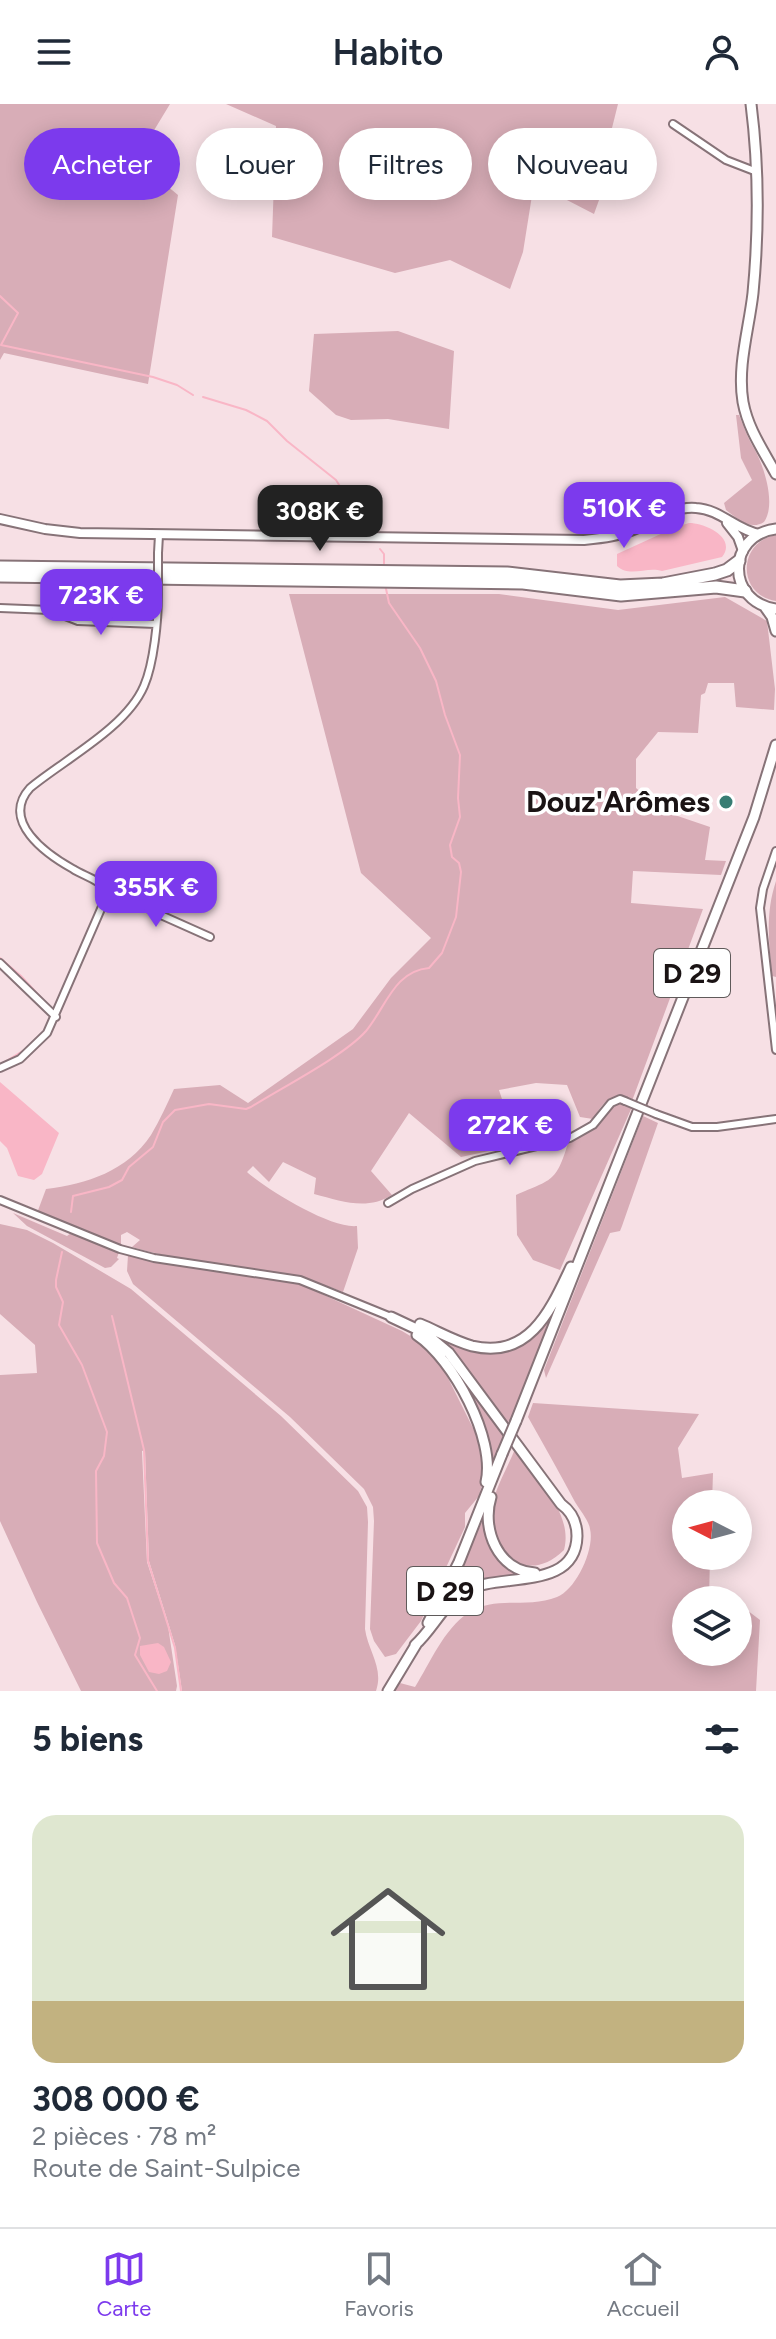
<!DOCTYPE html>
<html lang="fr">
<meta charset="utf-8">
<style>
:root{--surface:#fff;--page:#f6f6f7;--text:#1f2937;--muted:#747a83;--line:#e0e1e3;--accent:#7c3aed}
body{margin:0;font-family:Figtree,sans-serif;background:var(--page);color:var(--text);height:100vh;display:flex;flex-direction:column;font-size:30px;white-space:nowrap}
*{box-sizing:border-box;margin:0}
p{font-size:26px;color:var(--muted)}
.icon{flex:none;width:44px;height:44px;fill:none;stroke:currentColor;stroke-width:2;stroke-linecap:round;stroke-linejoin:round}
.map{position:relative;height:1587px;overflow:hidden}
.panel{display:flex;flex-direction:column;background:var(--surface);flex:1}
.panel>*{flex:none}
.top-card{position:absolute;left:24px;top:24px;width:728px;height:72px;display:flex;gap:16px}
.needle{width:52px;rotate:276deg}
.controls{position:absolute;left:672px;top:1386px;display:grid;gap:16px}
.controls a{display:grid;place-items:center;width:80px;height:80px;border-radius:50%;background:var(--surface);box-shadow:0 4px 20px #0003;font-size:40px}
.price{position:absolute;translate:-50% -68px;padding:0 18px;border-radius:16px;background:var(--accent);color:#fff;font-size:26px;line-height:52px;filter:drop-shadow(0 2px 4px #0008)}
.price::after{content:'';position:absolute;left:50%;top:48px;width:24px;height:18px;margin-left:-12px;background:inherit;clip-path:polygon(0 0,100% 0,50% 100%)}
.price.current{background:#222;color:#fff}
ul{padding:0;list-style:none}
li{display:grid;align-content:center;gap:16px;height:424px;padding:0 32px}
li+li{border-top:2px solid var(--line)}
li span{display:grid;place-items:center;height:248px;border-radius:24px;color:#555}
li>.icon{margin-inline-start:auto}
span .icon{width:144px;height:144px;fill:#fffc;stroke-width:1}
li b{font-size:34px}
h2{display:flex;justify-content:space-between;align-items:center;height:96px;padding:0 32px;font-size:34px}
.pill{padding:0 28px;border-radius:36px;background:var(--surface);box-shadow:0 4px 20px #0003;font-size:28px;line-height:72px}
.pill.current{background:var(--accent);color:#fff}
header{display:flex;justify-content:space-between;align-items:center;height:104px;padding:0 32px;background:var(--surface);font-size:36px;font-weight:600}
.tab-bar{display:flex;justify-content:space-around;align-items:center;height:112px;border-top:2px solid var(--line);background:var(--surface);font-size:22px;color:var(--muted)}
.tab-bar a{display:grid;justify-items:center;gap:4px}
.tab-bar .current{color:var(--accent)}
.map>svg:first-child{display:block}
.green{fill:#d8adb7}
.water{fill:#f9b6c6}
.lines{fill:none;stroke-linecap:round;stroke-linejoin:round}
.stream{stroke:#f9b6c6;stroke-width:2}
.street-casing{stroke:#877378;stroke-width:10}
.secondary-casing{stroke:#877378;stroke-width:12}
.primary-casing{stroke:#877378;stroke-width:13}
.highway-casing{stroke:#877378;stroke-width:15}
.street{stroke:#fff;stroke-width:6}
.secondary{stroke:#fff;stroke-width:8}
.primary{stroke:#fff;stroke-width:9}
.highway{stroke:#fff;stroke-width:11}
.street-bridge-casing{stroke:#877378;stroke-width:10;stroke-linecap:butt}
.primary-bridge-casing{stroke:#877378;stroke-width:13;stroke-linecap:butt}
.street-bridge{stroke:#fff;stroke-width:6}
.primary-bridge{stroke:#fff;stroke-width:9}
.poi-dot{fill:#387d73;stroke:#fff;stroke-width:3}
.labels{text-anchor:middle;stroke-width:7;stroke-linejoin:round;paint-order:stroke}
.shield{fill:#fff;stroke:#5f5a5a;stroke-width:2}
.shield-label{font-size:28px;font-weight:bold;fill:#1a1314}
.poi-label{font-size:30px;font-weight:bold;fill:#1a1314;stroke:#fff;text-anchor:end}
</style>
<header><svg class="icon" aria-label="menu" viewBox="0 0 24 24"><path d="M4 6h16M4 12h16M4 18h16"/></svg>Habito<svg class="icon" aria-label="person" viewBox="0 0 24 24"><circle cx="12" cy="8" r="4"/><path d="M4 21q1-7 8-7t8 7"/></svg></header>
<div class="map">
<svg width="776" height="1587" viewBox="0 0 776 1587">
<rect width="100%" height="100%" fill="#f7e0e5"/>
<path class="green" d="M0,0H170L136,56L178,91L148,280L4,249L0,256Z
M226,0H618L609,36L613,57L594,110L534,79L523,148L510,185L450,156L395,169L272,133L276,22Z
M398,227L454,247L449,325L388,315L351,316L336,311L309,287L314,230Z
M736,311H739C744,323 748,335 755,346C765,365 776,401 764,418C750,427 737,414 726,406L724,399L752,376L741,354Z
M776,431V497C737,491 737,438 776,431Z
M289,490H499L618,506L725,493L767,517L775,585L774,606L736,603L734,579H708L705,589L701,591L698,629L658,628L636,655V684L663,707L710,723L705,756L726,757L721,771L633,767L631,799L703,805L632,997C609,989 605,996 593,1015L580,1013L567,981L536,979L499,986L517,1041L461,1053L409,1009L371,1067L392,1091C366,1107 342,1097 314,1090L316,1074L283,1058L269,1078L253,1062L247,1068C266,1085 331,1125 357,1122L358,1144L343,1188C275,1160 201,1164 132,1143L140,1136L127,1128L121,1131V1142L37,1109L46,1085C87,1080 127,1067 151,1031C160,1016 167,1000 174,985L220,981L248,999L353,925L391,874L431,834L361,769Z
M776,777V873L772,872C769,838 765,810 776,777Z
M621,999L632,1003L560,1166L533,1156L517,1131L516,1091C552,1075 556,1079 568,1039L597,1023L607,1006Z
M643,1012L658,1019L622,1122L620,1127L610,1129L546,1274L544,1266Z
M13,1109L67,1132L71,1129L119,1148L117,1154L119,1155L111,1163L105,1164L27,1122Z
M0,1120L27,1126L53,1139L131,1185L281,1312L358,1387L367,1403L368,1418L365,1525C368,1547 384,1564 376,1587H182L175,1541L149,1457L145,1346L142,1347L147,1458L168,1522L177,1582L176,1587H81L37,1498L0,1417V1271L37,1269L35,1241L0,1210Z
M128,1151L298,1179L402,1227L422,1239L444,1266L483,1344L485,1369L479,1392L465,1409V1423L421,1517L396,1550L385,1553L374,1537L370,1525L374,1417L373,1403L364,1385L290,1313L133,1180L127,1167Z
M555,1209L511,1315L508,1318L504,1317L461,1256L440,1234L514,1244L529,1236Z
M438,1245L447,1252L504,1331L492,1368C491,1322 461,1284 438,1245Z
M533,1299L699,1310L678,1344L682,1374L713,1369L712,1400H686V1452H710L709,1496H686V1548H738L739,1500L760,1516L756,1587H395L400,1579L415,1583C430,1559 444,1525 468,1509C496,1491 528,1505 557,1493C576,1486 595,1445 590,1425C589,1417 580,1406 575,1398C560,1370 544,1341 528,1313Z
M515,1345C535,1373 574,1409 564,1446C526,1484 484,1446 492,1403C495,1384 508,1363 515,1345Z
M485,1411L504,1461L521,1471L446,1497Z"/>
<path class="water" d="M689,419C706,419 737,434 722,453L662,467C647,462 630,474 617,462V450L676,423Z
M0,978L59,1029L42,1070L34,1076L18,1072L7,1044L0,1037Z
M158,1539L164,1543L171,1558L167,1567L159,1570L149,1568L140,1551V1542Z"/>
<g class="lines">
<path class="stream" d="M0,192L18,209L1,241L153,273L177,281L193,291
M203,293L246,306L267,317L287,337L336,376L363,419
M380,445L384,450V462
M98,805L102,792
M0,854L21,872L45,898
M0,961L26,945
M71,1108L73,1092L109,1083L122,1076L129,1063L153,1043L163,1018L175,1006L209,1000L246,1005L251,1003C281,984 344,952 366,927C386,903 394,867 429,864L442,849L456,813L461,768L459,759L452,753L450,741L460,713L458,694L460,651L445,611L436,577L420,544L389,499L385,480
M62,1148L56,1176V1183L63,1198L59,1221L82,1261L107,1328L104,1352L96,1367L97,1439L114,1479L127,1494L140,1534L135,1551L157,1587
M112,1212L144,1346L148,1457L175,1544L181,1587"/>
<defs>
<path id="street" d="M673,20L726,56L757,68
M158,449L159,431
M158,491C158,516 154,559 144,582C126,624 65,655 30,684C0,717 46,750 73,765C84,772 98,775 106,785L109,784L163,812L210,833
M0,504L50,506L78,517L156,520
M776,747L763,785L760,804L776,946
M0,859L56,913
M0,964L20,955L47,929L104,798L106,785
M656,1010L692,1023H717L776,1015
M0,1096L120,1145L154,1154L300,1176L391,1213
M388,1099L412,1085L475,1057L570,1034L593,1021L611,999L620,995L625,997"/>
<path id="secondary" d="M0,415L45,425L80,429L584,436C603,434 621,432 638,424C657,415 675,402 696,404C720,405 736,426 759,430
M727,419L738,433L743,447"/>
<path id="primary" d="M751,0C759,63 759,126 753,189C749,225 737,262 743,298C748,325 763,346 776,370
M776,425C726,431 726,498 776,505
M765,503L772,513L776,527
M391,1213L425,1229L449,1249L561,1400C572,1408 577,1418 577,1432C576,1488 498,1468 465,1487C443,1500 433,1525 415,1541
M420,1220C437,1227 454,1237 472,1242C530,1256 551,1205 571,1163
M417,1231C453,1255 496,1335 486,1378
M516,1317L754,713L776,641
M491,1393C481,1425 498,1467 535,1469
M428,1519L459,1458L502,1350
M388,1587L417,1539"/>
<path id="highway" d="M0,463L507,469L620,482L663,480L715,470L727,466L739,457
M0,472L523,479L621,491L716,483L745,487"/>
</defs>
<use href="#street" class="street-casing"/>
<use href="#secondary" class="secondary-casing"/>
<use href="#primary" class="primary-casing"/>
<use href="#highway" class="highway-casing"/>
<use href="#street" class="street"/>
<use href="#secondary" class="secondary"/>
<use href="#primary" class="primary"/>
<use href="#highway" class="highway"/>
<defs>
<path id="street-bridge" d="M158,491V449
M625,997L656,1010"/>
<path id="primary-bridge" d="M502,1350L516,1317"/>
</defs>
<use href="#street-bridge" class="street-bridge-casing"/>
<use href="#primary-bridge" class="primary-bridge-casing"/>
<use href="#street-bridge" class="street-bridge"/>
<use href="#primary-bridge" class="primary-bridge"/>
</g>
<circle class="poi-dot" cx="726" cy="698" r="8"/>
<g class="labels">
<g class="shield">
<rect x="654" y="845" width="76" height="48" rx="6"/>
<rect x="407" y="1463" width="76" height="48" rx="6"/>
</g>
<g class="shield-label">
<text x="692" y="879">D 29</text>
<text x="445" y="1497">D 29</text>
</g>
<g class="poi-label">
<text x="710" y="708">Douz'Arômes</text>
</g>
</g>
</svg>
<div class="controls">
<a><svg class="needle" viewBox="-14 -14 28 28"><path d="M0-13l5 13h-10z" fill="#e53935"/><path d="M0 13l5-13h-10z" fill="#747a83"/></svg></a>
<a><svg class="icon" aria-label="layers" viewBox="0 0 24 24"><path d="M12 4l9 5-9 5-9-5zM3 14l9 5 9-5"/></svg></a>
</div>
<b class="price" style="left:624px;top:446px">510K €</b>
<b class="price current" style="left:320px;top:449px">308K €</b>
<b class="price" style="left:101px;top:533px">723K €</b>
<b class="price" style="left:156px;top:825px">355K €</b>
<b class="price" style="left:510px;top:1063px">272K €</b>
<div class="top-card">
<a class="pill current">Acheter</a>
<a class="pill">Louer</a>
<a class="pill">Filtres</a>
<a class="pill">Nouveau</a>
</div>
</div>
<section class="panel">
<h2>5 biens<svg class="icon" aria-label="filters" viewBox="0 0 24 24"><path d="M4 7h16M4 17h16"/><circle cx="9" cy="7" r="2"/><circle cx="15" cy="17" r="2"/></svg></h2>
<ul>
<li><span style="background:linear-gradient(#dfe7d0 75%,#c2b280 0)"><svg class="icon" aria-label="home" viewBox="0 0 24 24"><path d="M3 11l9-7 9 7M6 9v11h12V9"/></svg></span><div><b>308 000 €</b><p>2 pièces · 78 m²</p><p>Route de Saint-Sulpice</p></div></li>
</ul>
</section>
<nav class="tab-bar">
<a class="current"><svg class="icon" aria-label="map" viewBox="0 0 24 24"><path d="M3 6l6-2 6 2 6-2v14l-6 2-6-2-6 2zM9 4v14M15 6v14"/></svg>Carte</a>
<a><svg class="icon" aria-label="saved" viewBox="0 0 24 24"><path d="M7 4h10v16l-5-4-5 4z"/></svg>Favoris</a>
<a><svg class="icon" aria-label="home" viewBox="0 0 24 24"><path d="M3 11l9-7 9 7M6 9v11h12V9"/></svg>Accueil</a>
</nav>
